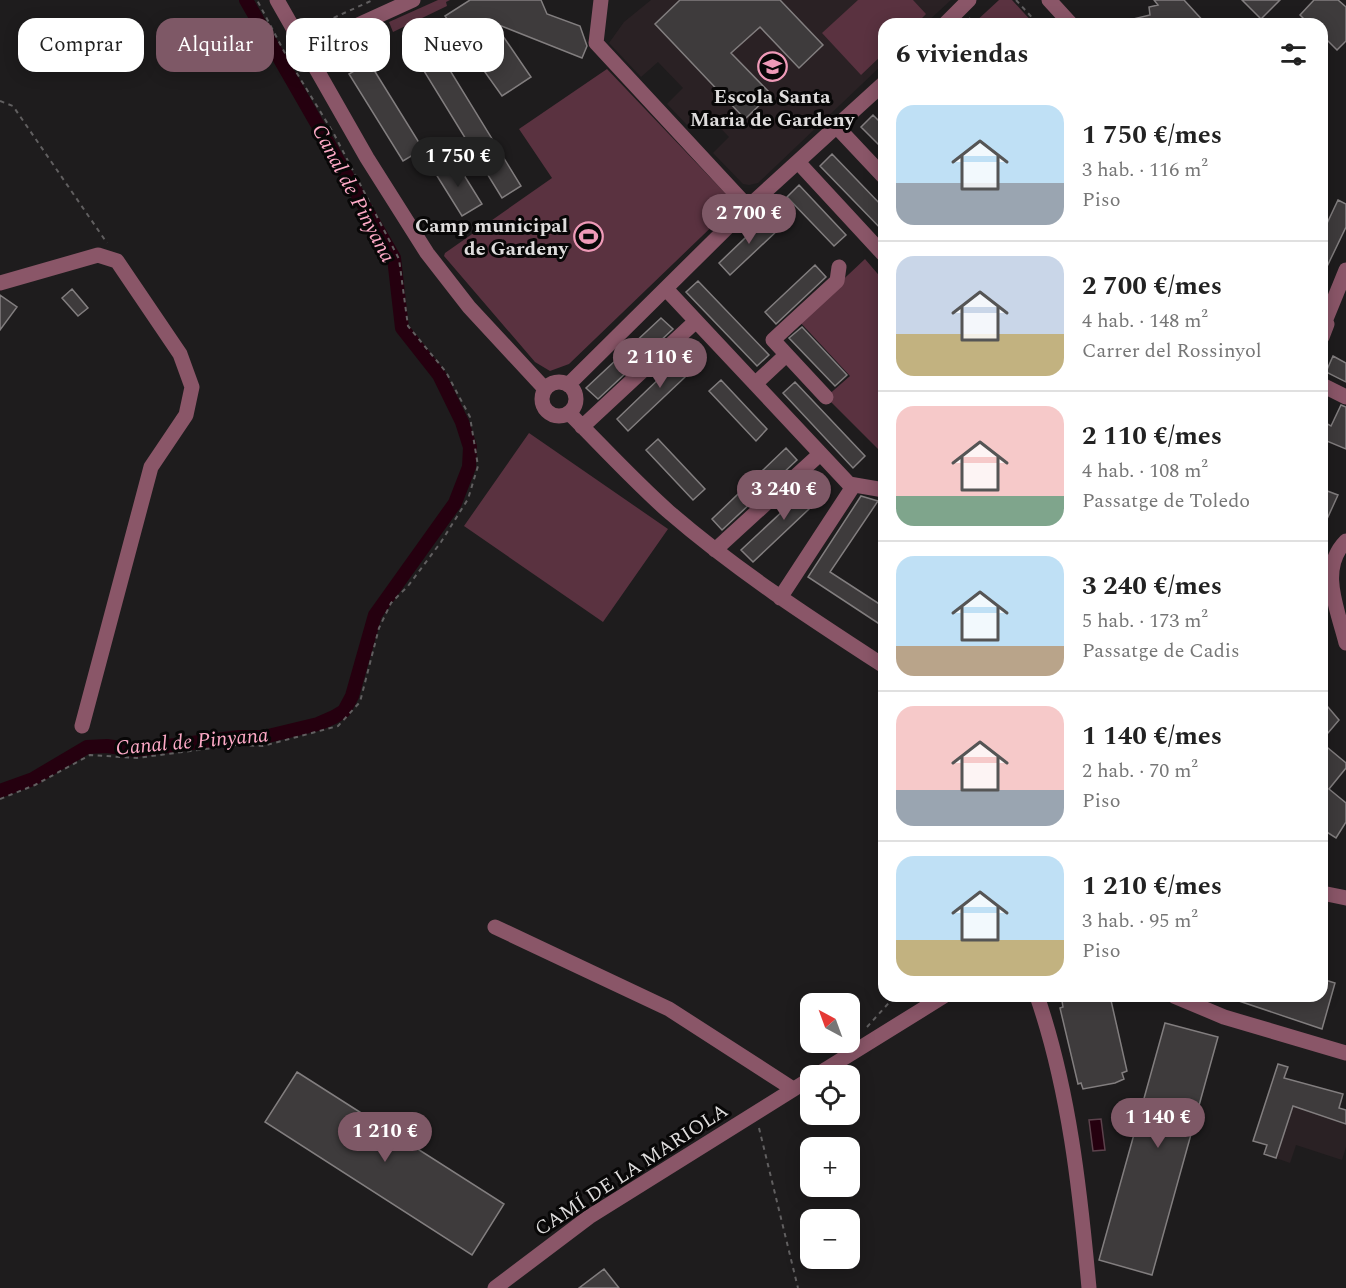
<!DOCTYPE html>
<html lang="es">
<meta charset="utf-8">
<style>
:root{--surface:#fff;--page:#f2f2f2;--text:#222;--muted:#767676;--line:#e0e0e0;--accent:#7e5866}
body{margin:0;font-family:Spectral,serif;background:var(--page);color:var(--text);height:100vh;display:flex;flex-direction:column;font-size:22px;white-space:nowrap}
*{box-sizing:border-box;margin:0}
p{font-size:20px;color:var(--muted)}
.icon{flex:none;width:33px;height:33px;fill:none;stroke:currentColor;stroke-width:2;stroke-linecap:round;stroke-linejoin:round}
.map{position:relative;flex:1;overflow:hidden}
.panel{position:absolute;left:878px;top:18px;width:450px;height:984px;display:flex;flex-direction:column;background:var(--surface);border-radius:18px;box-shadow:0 3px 15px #0003}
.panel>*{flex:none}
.top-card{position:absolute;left:18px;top:18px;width:570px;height:54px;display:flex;gap:12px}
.needle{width:39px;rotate:319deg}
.buttons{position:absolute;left:800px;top:993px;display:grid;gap:12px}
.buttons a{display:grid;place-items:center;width:60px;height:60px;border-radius:12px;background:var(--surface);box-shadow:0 3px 15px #0003;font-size:30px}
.price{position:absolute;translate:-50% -51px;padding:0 14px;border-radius:21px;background:var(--accent);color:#fff;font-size:20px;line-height:39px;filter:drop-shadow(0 2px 3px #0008)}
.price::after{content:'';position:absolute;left:50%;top:36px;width:18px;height:14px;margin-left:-9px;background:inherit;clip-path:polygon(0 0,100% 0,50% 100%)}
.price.current{background:#222;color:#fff}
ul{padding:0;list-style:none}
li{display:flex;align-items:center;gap:18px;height:150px;padding:0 18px}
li+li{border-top:2px solid var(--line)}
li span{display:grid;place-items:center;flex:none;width:168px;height:120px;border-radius:18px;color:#555}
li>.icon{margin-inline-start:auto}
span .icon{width:72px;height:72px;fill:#fffc;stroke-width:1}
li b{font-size:26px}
h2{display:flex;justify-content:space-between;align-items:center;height:72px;padding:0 18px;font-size:26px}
.tag{padding:0 21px;border-radius:18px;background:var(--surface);box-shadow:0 3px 15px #0003;font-size:21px;line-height:54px}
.tag.current{background:var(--accent);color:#fff}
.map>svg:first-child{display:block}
.built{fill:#2a2124}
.green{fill:#5a3240}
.water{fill:#25000f;stroke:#5c424c;stroke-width:1.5}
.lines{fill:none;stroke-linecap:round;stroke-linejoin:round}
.canal{stroke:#25000f;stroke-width:14}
.building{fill:#3e3b3c;stroke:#827e7f;stroke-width:1.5}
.path{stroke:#615f60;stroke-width:2;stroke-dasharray:4.5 4.5;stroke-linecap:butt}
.minor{stroke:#8a5668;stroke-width:15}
.labels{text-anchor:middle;stroke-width:6;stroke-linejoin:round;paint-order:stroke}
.poi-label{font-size:20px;font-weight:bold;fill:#dedcdc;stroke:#080707}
.street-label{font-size:20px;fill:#dedcdc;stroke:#080707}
.water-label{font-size:21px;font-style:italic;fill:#feaac7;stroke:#080707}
</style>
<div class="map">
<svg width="1346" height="1288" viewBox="0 0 1346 1288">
<rect width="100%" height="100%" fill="#1e1c1d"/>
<path class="built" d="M651,0H951L925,24H884L883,64L758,183L749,185L743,184L713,153L729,137L704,111L687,125L667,104L683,88L658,62L641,77L609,43L624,22Z
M1278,1064L1288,1067L1285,1078L1343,1094L1340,1104L1334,1106L1346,1110V1147L1342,1160L1296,1145L1290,1163L1264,1154L1268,1141L1263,1144L1253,1141Z"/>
<path class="green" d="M438,0H450L446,2L447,6L393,32L389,22Z
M858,0H913L926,14L916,24H884L883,54L861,75L822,33Z
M999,0H1012L1034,24H973Z
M363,34L369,46L328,67L320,54Z
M607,69L725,193L729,200L727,212L569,364L550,371L535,362L444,256L445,253L552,178L519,129Z
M865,259L883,280V454L826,397L850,376L799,321Z
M529,433L668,529L603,622L464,526Z"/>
<path class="water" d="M1101,1119L1105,1150L1093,1151L1089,1120Z"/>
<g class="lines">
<path class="canal" d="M0,791L33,779L87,747L107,746L135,750L240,737H264L318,724L334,717L344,711L352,696L375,615L455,503L469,467L470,447L462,422L439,375L402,328L394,258L246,0"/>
</g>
<path class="building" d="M470,0H541L547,14L580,26L587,46L582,58L494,23L531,77L502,96L445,16Z
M680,0H780L823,45L799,68L760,27L731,53L771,94L745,119L655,24Z
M1154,0H1184L1206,24H1130L1129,20L1150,15L1149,7L1158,5Z
M1242,0H1280L1261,19Z
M1314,0H1338L1346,7V41L1337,50L1322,35V24H1309L1300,15Z
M424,28L521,186L502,198L405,40Z
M369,62L423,149L403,161L349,74Z
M873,115L884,126V150L861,127Z
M832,154L884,208V232L820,166Z
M454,159L482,204L462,216L434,171Z
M799,185L846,235L834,246L787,197Z
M1338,200L1346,204V227L1322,277V234Z
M768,216L780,228L730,275L719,263Z
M815,265L826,277L776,324L765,312Z
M698,281L769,355L757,366L686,292Z
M72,289L88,308L78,316L62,298Z
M0,295L17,307L0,330Z
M661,318L673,329L598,399L586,388Z
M802,327L847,375L835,386L789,338Z
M691,348L702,361L628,431L617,419Z
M1333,356L1346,363V382L1326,372Z
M721,380L767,429L756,441L709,391Z
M795,382L865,456L853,468L783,393Z
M1341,405L1346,407V449L1322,439V421L1331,426Z
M658,439L705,489L693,500L646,450Z
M786,448L797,460L722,530L712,519Z
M816,480L827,492L753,562L741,550Z
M1322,489L1338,495L1322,530Z
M861,496L878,501L830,572L884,607V627L808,577Z
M1322,700L1339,720L1322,740Z
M1322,743L1346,763V768L1329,789L1346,803V822L1336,838L1322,829Z
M1322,979L1335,983L1322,1029L1227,997L1322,996Z
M1085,996H1110L1127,1071L1122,1073L1124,1079L1115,1083L1083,1089L1081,1083L1078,1084L1060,1008L1063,1007L1062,1001Z
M1165,1023L1218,1037L1152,1275L1099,1260Z
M1278,1064L1288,1067L1284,1078L1343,1094L1339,1108L1346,1110V1124L1293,1106L1276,1158L1264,1154L1267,1145L1253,1141Z
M297,1072L504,1204L472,1255L265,1122Z
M604,1269L619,1288H579Z"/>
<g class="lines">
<path class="path" d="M1016,0L1038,24
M969,18L974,24
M309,29L373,0
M0,101L13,106L107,243
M0,799L35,785L90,755L137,758L236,745L263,746L338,726L360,702L379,628L391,603L408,586L441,542L468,499L478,466L470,417L446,372L408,326L399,259L334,134L287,57L257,0
M867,1027L895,996
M759,1128L798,1288"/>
<path class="minor" d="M277,0L367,158L427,253L469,307L545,389
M601,0L596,43L748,207
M1049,0L1071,24
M945,24L969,0
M303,50L413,0
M836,126L884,177
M798,162L884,255
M0,283L98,255L117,261L180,354L192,387L186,415L151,467L82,726
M667,290L849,484L884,490
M1322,314L1327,324L1322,337
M1326,319L1346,270
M542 399a17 17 0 1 1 34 0a17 17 0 1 1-34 0Z
M755,384L786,355
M568,385L748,207L884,83
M1322,385L1346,397
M826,397L773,340L837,281L839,267
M569,413C602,446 634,481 669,512C736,570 810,618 884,666
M582,427L696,321
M1346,541C1318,569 1338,610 1346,643
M715,550L820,454
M780,598L854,485
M1322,893L1346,898
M495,927L669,1009L793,1089
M1037,996C1069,1089 1080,1190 1089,1288
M1174,996L1224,1017L1346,1053
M815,1076L944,996
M495,1288L589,1217L810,1079"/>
</g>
<defs>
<symbol id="school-ring" viewBox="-11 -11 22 22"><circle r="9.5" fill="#080707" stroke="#ef9ab8" stroke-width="1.5"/><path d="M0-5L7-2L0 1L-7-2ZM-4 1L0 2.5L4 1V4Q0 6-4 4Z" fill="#ef9ab8"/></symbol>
<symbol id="stadium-ring" viewBox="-11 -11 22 22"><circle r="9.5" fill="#080707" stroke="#ef9ab8" stroke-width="1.5"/><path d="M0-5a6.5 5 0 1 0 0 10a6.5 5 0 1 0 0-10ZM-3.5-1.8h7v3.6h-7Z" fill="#ef9ab8"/></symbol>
</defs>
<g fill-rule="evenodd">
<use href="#school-ring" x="756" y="50" width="33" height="33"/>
<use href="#stadium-ring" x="572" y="220" width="33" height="33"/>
</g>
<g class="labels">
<g class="poi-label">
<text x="772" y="103">Escola Santa<tspan x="772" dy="23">Maria de Gardeny</tspan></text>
<text x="568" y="232" text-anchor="end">Camp municipal<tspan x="568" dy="23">de Gardeny</tspan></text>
</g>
<g class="street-label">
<text transform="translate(631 1169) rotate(-33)" y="7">CAMÍ DE LA MARIOLA</text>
</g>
<g class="water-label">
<text transform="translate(354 193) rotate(62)" y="7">Canal de Pinyana</text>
<text transform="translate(192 741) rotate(-5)" y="7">Canal de Pinyana</text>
</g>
</g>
</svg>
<div class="buttons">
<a><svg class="needle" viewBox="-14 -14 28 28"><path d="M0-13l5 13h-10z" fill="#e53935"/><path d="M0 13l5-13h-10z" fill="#767676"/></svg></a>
<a><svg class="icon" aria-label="locate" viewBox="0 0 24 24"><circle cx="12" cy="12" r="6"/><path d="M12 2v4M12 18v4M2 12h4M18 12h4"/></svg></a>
<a>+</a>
<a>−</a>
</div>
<b class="price current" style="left:458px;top:188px">1 750 €</b>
<b class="price" style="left:749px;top:245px">2 700 €</b>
<b class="price" style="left:660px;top:389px">2 110 €</b>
<b class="price" style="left:784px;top:521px">3 240 €</b>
<b class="price" style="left:1158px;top:1149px">1 140 €</b>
<b class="price" style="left:385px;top:1163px">1 210 €</b>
<div class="top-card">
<a class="tag">Comprar</a>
<a class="tag current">Alquilar</a>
<a class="tag">Filtros</a>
<a class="tag">Nuevo</a>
</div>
<section class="panel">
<h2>6 viviendas<svg class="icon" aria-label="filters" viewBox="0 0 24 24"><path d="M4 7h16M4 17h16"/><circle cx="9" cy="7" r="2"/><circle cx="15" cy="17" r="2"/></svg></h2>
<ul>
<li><span style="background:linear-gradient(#bfe0f5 65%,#9aa5b1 0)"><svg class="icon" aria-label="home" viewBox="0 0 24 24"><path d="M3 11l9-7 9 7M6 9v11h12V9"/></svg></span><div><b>1 750 €/mes</b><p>3 hab. · 116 m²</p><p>Piso</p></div></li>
<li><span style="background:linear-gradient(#c9d6e8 65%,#c2b280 0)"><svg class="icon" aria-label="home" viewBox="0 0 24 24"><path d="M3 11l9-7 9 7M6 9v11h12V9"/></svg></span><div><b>2 700 €/mes</b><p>4 hab. · 148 m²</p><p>Carrer del Rossinyol</p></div></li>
<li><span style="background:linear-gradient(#f6c9c9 75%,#7fa58c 0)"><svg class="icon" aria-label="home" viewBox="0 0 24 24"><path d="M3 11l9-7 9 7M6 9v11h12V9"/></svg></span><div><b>2 110 €/mes</b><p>4 hab. · 108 m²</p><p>Passatge de Toledo</p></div></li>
<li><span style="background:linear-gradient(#bfe0f5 75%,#b9a48a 0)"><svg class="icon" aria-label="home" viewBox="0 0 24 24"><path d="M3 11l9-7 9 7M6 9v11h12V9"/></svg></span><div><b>3 240 €/mes</b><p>5 hab. · 173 m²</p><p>Passatge de Cadis</p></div></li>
<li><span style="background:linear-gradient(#f6c9c9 70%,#9aa5b1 0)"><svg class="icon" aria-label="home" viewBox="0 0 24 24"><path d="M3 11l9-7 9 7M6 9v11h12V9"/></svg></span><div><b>1 140 €/mes</b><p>2 hab. · 70 m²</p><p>Piso</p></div></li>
<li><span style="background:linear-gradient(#bfe0f5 70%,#c2b280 0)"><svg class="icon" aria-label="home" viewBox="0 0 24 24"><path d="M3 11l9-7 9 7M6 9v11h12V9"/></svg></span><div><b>1 210 €/mes</b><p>3 hab. · 95 m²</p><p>Piso</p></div></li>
</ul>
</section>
</div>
